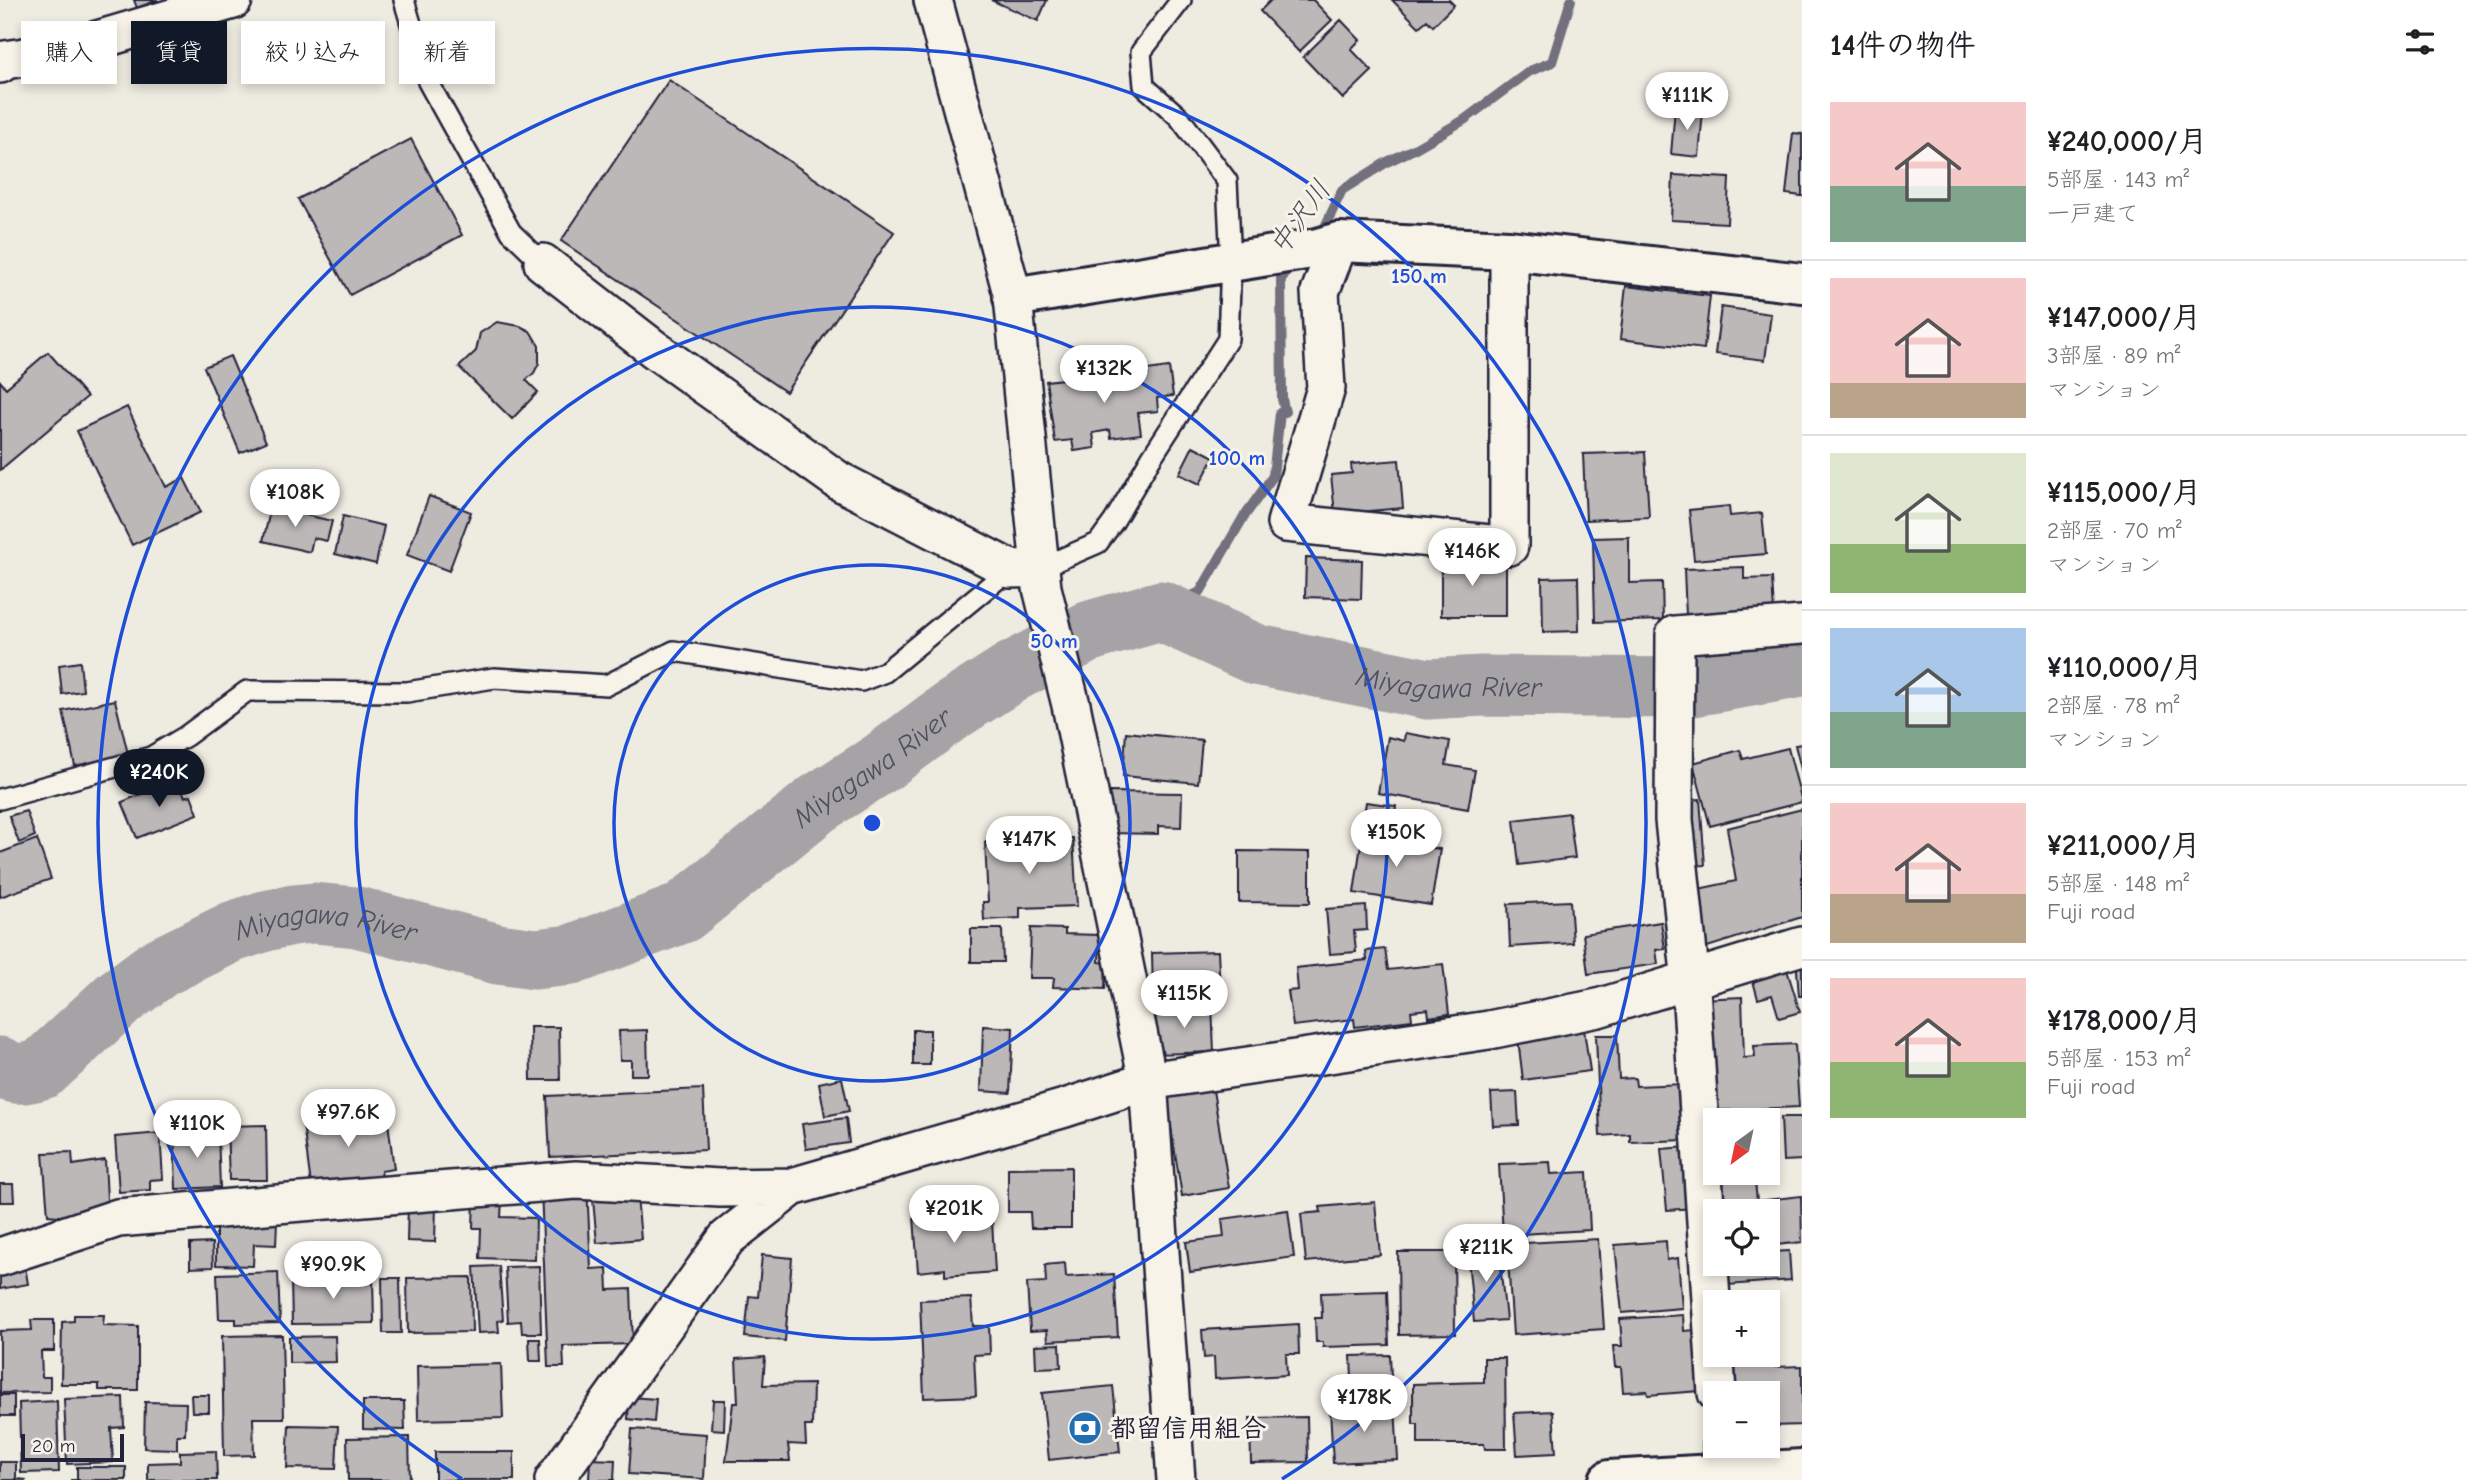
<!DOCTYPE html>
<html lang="ja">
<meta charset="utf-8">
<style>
:root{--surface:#fff;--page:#f2f2f2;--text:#202124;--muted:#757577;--line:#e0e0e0;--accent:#111827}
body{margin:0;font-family:"Comic Neue","Klee One",sans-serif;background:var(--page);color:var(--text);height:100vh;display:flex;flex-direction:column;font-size:26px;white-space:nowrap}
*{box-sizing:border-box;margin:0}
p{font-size:23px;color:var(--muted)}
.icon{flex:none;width:38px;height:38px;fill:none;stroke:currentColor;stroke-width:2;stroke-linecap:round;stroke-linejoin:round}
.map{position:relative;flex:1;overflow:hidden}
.details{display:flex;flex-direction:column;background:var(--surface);width:665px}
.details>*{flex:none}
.top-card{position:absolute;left:21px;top:21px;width:665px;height:63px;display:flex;gap:14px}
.needle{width:46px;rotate:213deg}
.tools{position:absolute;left:1703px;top:1108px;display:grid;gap:14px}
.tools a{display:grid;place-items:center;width:77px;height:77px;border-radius:0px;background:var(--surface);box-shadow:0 4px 10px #0003;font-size:35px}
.scale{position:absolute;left:21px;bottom:18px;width:103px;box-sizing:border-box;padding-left:7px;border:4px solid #22223b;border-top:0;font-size:19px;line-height:24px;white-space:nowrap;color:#22223b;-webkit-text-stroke:5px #f7f3e8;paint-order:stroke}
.price{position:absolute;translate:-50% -60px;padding:0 16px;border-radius:24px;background:#fff;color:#222;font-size:23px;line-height:46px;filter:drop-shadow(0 2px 4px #0008)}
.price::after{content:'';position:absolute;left:50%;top:42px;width:21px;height:16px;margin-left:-10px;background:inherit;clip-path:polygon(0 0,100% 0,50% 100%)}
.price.selected{background:var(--accent);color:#fff}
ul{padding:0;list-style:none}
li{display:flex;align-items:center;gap:21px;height:175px;padding:0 28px}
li+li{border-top:2px solid var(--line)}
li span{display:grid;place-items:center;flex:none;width:196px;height:140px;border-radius:0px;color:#555}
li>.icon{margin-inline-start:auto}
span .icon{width:84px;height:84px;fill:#fffc;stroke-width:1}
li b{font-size:30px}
h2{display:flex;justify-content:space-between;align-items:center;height:84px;padding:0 28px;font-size:30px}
.pill{padding:0 24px;border-radius:0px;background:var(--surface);box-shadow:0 4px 10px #0003;font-size:24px;line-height:63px}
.pill.selected{background:var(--accent);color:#fff}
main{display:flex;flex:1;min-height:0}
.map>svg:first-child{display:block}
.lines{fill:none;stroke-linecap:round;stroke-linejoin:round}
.stream{stroke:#716f7b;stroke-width:10}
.river{stroke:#a6a3a6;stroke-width:61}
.building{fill:#bbb8b7;stroke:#22223b;stroke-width:2}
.service-casing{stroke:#22223b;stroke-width:24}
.minor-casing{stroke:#22223b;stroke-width:42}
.tertiary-casing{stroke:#22223b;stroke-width:44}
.trunk-casing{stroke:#22223b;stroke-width:44}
.service{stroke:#f7f3e8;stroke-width:19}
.minor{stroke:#f7f3e8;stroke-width:37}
.tertiary{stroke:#f7f3e8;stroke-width:38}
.trunk{stroke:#f7f3e8;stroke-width:38}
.ring{fill:none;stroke:#1d4ed8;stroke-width:3.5}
.labels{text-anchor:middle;stroke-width:6;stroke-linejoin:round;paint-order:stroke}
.poi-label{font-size:26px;font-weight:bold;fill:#22223b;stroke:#f7f3e8;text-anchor:start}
.water-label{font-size:28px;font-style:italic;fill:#504f60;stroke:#f7f3e8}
.centre{fill:#1d4ed8;stroke:#f7f3e8;stroke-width:3.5}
.ring-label{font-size:21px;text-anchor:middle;font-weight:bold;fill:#1d4ed8;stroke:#f7f3e8;stroke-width:6;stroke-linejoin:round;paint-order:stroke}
</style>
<main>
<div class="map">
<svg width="1802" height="1480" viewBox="0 0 1802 1480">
<rect width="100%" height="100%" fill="#eeebe1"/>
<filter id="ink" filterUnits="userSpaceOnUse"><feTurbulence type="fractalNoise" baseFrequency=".0143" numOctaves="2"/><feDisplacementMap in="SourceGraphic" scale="14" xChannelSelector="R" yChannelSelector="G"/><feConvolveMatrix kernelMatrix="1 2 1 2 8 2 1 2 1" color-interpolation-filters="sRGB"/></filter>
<g filter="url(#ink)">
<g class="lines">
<path class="stream" d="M1317,237L1324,229L1342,190L1387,162L1414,149L1464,120L1530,71L1552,62L1571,0
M1161,611L1200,592L1243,518L1273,476L1280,413L1285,412L1282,399L1281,279L1295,262"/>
<path class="river" id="s1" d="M0,1067C16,1076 25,1074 42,1069L120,997L159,968L232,932L265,921L293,915L314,913L357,917L498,954L535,959L571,955L682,913L817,804L881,763L948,713L1012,672L1090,631L1161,611L1257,655L1428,689L1482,686L1682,688L1802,667"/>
</g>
<path class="building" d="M134,0H158L137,8Z
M991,0H1047L1038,21Z
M1271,0H1313L1332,20L1299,52L1260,11Z
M1392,0H1449L1454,5L1433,26L1427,20L1419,27Z
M1341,20L1360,40L1351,49L1372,71L1343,99L1303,57Z
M669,80L894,232L786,392L561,241Z
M1675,108L1703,110L1699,157L1671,154Z
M1793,133L1802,134V196L1786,194Z
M411,139L462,235L350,295L298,199Z
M1673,175L1729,178L1727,223L1671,220Z
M1626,286L1710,296L1704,349L1620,339Z
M1721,307L1771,314L1765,360L1715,354Z
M497,322L520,326L530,331L539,346V363L534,373L526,380L538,392L512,419L459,367L476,351L480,333Z
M48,352L87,397L0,470V381L6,388Z
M230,356L266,442L240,453L204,367Z
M1169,367L1173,396L1157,398L1158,411L1138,413L1141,434L1111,438L1110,430L1093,433L1095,448L1074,451L1072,440L1055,442L1046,381L1090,376L1091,386L1110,383L1109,371L1127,369L1128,378L1148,375L1147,370Z
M127,407L166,487L184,478L201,512L132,545L77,431Z
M1193,446L1214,457L1200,484L1179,474Z
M1645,452L1649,517L1586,520L1583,454Z
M1399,460L1403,508L1335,514L1331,475L1352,473L1351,464Z
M429,496L471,512L449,571L407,555Z
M1729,506L1730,516L1762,513L1766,554L1694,560L1689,510Z
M271,507L332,521L327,541L313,538L310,552L263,541Z
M343,516L384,526L376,564L335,554Z
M1629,537V583L1662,582L1663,620L1595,622L1593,538Z
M1306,558L1362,560L1361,599L1305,597Z
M1441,558L1488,559L1489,567H1506V616H1441Z
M1744,567V579L1772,578L1774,612L1686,616L1684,569Z
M1578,577L1579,631L1543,632L1542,578Z
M80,662L83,691L62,694L59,665Z
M115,700L128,754L75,766L63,711Z
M1126,732L1202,740L1198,783L1123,776Z
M1405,733L1450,741L1446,765L1475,770L1468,809L1378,793L1388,737L1404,741Z
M1802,744V773L1795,745Z
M1788,748L1802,802L1710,826L1693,763L1740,750L1743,759Z
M170,782L173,788L180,785L185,797L191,795L198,814L137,838L122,802Z
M1110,792L1182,793L1181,827L1158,826V834L1109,833Z
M1700,799L1705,865L1688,866L1683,800Z
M1366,802L1396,806L1394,826L1363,822Z
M1802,809V917L1698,950L1689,891L1736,881L1727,828Z
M26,811L35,836L19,843L9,816Z
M1569,813L1575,858L1519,865L1514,820Z
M1363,830L1404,837L1403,844L1440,849L1431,905L1354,893Z
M1073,838L1077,906L1020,908V918L984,920L983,902H988L985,842Z
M37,839L51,879L0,897V853Z
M1239,851L1310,852V903L1239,902Z
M1570,901L1573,943L1510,947L1508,904Z
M1366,906L1367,930L1354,931L1356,952L1330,954L1326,909Z
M1661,922L1665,949L1656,950L1658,964L1588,974L1583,934Z
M1031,928L1065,929V934L1100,935L1099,962L1106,963L1105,989L1053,987L1054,978H1029Z
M971,929H1002L1003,962H971Z
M1385,949L1388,970L1443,964L1449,1014L1429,1017L1428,1009L1411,1011L1412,1020L1355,1027L1354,1019L1293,1026L1288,991L1298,990L1296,968L1367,960L1366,951Z
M1218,951L1220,992L1153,995L1152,953Z
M1796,958H1802V996H1799Z
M1784,960L1800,1012L1779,1018L1772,995L1758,999L1750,970Z
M1742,997L1744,1058L1755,1057L1754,1046L1795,1044L1799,1107L1710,1111L1699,999Z
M1212,1005L1214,1052L1156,1054L1155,1007Z
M983,1026L1013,1028L1010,1093L981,1091Z
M530,1027H559L560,1080H531Z
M647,1030L648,1075H631V1060H620L619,1031Z
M913,1030H930V1065H913Z
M1584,1030L1590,1071L1523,1080L1518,1039Z
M1596,1035H1617L1619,1079L1635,1078L1636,1086L1685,1084L1687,1140L1630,1142V1134L1600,1136Z
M842,1078L849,1111L825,1116L819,1083Z
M703,1089L706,1150L550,1157L547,1096Z
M1213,1090L1229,1188L1182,1196L1166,1097Z
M1517,1092L1519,1125L1493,1126L1491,1093Z
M387,1114L394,1169L381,1171L382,1177L311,1185L303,1124Z
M1781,1117H1802V1160L1783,1161Z
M846,1118L849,1143L806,1149L802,1124Z
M266,1125L267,1180H229L227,1126Z
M218,1132L220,1187L176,1189L174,1133Z
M160,1133L163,1179L150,1180V1190L119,1192L115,1137Z
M1688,1147L1694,1208L1667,1210L1661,1149Z
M72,1152L73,1165L105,1160L107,1200L78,1218L48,1215L43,1153Z
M1550,1162L1551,1174L1587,1172L1590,1230L1503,1235L1499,1164Z
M1071,1167V1228H1031L1030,1212H1008V1168Z
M1715,1172H1754L1757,1201L1801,1196L1802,1242L1768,1246V1211H1718Z
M0,1184H13L14,1202H0Z
M587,1186L591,1269L607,1268L608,1290L631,1289L633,1344L563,1346L564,1367H548L541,1188Z
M636,1186L641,1239L597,1243L592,1189Z
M474,1198L502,1199L501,1217L536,1218L535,1260L480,1258L481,1228H473Z
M408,1202L436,1203L435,1242L407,1241Z
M1375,1202L1380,1255L1306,1262L1301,1214L1321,1212L1320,1207Z
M1288,1210L1294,1257L1190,1272L1186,1242L1224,1237L1222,1219Z
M964,1214L965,1223L992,1221L995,1272L945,1276V1269L918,1272L914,1217Z
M216,1216L277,1222L276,1245L254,1244L253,1266L216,1265Z
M1598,1239L1604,1329L1513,1335L1507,1244Z
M1666,1241L1667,1260L1678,1258L1682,1308L1622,1313L1615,1245Z
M212,1243L213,1267L190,1268V1244Z
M1498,1245L1506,1320L1474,1322L1467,1248Z
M1789,1251L1791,1280L1728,1285L1726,1264H1768V1252Z
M1398,1252H1454L1455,1334L1399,1335Z
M762,1255L792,1258L785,1341L745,1337L749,1296L758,1297Z
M24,1260L28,1284L0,1289V1265Z
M1065,1263L1066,1277L1114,1274L1118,1337L1048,1341L1047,1330L1030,1331L1027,1283L1046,1282L1045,1265Z
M499,1266L503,1320L498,1321L499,1332L478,1333L474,1267Z
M539,1266L541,1333H522L521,1321L508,1322L505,1267Z
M278,1272L280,1323L236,1324V1319H219L217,1274Z
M373,1277L374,1323L292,1324L291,1279Z
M471,1277L472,1332L408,1333L407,1278Z
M382,1278H400L401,1333H383Z
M1387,1291L1389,1345L1323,1347V1342H1316L1315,1318H1322L1321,1293Z
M971,1298L973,1326H989L990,1354L974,1355L976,1396L924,1398L920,1300Z
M74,1315H104L103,1325L138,1326V1390H99V1384H61L62,1322L74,1321Z
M1683,1315L1684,1331L1696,1330L1700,1391L1648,1395L1647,1391L1623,1392L1621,1367H1615L1613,1346H1622L1620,1319Z
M31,1320H54V1351H41L42,1377H50V1392L0,1393V1331L32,1330Z
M1298,1324L1299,1354H1286L1287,1375L1215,1379L1214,1357L1204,1358L1202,1330Z
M1768,1331H1773L1775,1367L1802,1366V1425L1768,1426V1393H1732L1731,1354H1768Z
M282,1335L284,1418H253L254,1455L224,1456L222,1336Z
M335,1336L336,1362L289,1363V1337Z
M529,1339H540L541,1361H530Z
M1060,1344L1061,1367L1036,1368L1035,1345Z
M1390,1355L1392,1398L1353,1399L1351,1356Z
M765,1357L763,1385L813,1384L812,1426H805L806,1445L788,1444L790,1461H726L733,1403H738L736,1359Z
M1484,1358H1505L1506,1449H1485L1484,1444H1418V1424H1413V1384L1484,1382Z
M501,1364L503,1418L418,1420L417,1366Z
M1113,1386L1120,1452L1049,1460L1042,1393Z
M0,1395H14V1416H0Z
M191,1395H209V1412H192Z
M123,1397L124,1427L111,1428L113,1462L67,1464L64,1399Z
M629,1397L656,1399L654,1422L628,1419Z
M713,1400H725L724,1430L711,1429Z
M57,1401L59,1472L21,1473L19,1403Z
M363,1401H404L405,1430L363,1429Z
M145,1402L186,1403L185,1435H177V1449L144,1448Z
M1395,1406L1398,1460L1333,1463L1330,1409Z
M1553,1411L1556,1453L1517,1455L1514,1413Z
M1307,1417L1308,1462L1251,1463L1250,1418Z
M289,1425L338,1426L336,1469L287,1468Z
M632,1429L706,1434L704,1479L629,1474Z
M409,1437L410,1480H348L347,1438Z
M216,1451L217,1480H148V1463L180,1462V1452Z
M435,1452H514V1480H435Z
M590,1459L615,1460L614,1480H589Z
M0,1462H16V1479L27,1480H0Z
M77,1467H126V1480H70H77Z"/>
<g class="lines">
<defs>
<path id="service" d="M404,0L428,82L511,232L543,263
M1040,568L1098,543L1114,521L1151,458L1228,339L1231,262L1227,181L1179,117L1144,86L1141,52L1181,0
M0,799L151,757L186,736L247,691L407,692L494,678L607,685L674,651L861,681L885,672L1010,569"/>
<path id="minor" d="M933,0L1013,297L1042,588L1071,705L1148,1081L1176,1480
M0,64L5,60L57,52L233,0
M1339,242L1320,292L1326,388L1286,523L1509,546V250
M543,263L654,349L839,481L1010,569L1040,568
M0,1257L118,1218L289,1203L576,1180L720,1188L792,1187L1065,1108L1148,1081L1489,1030L1598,1008L1802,946
M1717,1393L1690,973L1674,820L1675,635L1802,625
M1722,1446L1725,1472
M554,1480L727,1238L792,1187"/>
<path id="tertiary" d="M1013,297L1318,248L1339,242L1509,250L1802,283"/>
<path id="trunk" d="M1609,1480L1802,1469"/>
</defs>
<use href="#service" class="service-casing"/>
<use href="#minor" class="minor-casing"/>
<use href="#tertiary" class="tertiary-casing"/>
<use href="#trunk" class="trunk-casing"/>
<use href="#service" class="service"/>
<use href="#minor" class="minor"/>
<use href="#tertiary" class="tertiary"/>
<use href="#trunk" class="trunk"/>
</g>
</g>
<g class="ring">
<circle cx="872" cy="823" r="258"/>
<circle cx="872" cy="823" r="516"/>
<path d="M462 1479A774 774 0 1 1 1282 1479"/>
</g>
<defs>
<symbol id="bank-disc" viewBox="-11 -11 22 22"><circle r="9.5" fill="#1f6fb2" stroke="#f7f3e8"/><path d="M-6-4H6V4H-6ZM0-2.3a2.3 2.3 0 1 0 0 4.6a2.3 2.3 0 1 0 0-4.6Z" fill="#fff"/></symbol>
</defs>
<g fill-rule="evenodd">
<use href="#bank-disc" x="1066" y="1409" width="38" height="38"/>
</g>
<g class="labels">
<g class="poi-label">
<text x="1110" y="1437">都留信用組合</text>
</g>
<g class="water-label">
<text transform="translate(1299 217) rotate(-54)" y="10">中沢川</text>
<text dy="10" stroke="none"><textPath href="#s1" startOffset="1617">Miyagawa River</textPath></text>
<text dy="10" stroke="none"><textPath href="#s1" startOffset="985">Miyagawa River</textPath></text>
<text dy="10" stroke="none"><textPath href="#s1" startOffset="376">Miyagawa River</textPath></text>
</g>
</g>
<circle cx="872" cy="823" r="10" class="centre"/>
<g class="ring-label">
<text x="1419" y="283">150 m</text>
<text x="1237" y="465">100 m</text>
<text x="1054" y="648">50 m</text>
</g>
</svg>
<div class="tools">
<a><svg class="needle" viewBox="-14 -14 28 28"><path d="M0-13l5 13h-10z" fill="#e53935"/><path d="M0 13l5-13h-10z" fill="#757577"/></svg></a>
<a><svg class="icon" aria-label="locate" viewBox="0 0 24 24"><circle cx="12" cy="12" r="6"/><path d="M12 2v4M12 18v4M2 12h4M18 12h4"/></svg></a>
<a>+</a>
<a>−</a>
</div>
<div class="scale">20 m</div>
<b class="price" style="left:1687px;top:132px">¥111K</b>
<b class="price" style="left:1104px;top:405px">¥132K</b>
<b class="price" style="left:295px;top:529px">¥108K</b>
<b class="price" style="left:1472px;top:588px">¥146K</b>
<b class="price selected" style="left:159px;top:809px">¥240K</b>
<b class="price" style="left:1396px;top:869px">¥150K</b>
<b class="price" style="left:1029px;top:876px">¥147K</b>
<b class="price" style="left:1184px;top:1030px">¥115K</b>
<b class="price" style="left:348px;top:1149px">¥97.6K</b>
<b class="price" style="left:197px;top:1160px">¥110K</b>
<b class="price" style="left:954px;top:1245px">¥201K</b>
<b class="price" style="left:1486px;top:1284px">¥211K</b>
<b class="price" style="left:333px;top:1301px">¥90.9K</b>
<b class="price" style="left:1364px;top:1434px">¥178K</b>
<div class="top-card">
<a class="pill">購入</a>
<a class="pill selected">賃貸</a>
<a class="pill">絞り込み</a>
<a class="pill">新着</a>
</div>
</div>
<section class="details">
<h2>14件の物件<svg class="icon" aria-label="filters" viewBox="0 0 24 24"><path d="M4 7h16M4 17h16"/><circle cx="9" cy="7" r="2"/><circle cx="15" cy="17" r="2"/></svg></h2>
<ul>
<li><span style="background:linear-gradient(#f6c9c9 60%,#7fa58c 0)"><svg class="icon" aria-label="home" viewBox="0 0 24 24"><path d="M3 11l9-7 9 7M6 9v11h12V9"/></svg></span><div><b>¥240,000/月</b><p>5部屋 · 143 m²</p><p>一戸建て</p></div></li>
<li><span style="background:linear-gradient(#f6c9c9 75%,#b9a48a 0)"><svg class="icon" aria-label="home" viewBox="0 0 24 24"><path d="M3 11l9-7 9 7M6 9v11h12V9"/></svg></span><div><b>¥147,000/月</b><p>3部屋 · 89 m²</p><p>マンション</p></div></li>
<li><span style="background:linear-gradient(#dfe7d0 65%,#8fb573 0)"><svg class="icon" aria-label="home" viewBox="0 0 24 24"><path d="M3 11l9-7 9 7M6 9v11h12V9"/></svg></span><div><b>¥115,000/月</b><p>2部屋 · 70 m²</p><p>マンション</p></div></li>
<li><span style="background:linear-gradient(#a9c7e8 60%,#7fa58c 0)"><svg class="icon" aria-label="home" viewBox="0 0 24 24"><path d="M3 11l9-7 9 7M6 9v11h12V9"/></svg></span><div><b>¥110,000/月</b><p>2部屋 · 78 m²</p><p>マンション</p></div></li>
<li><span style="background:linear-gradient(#f6c9c9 65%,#b9a48a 0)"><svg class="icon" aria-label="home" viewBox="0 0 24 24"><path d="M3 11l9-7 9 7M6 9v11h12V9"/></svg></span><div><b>¥211,000/月</b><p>5部屋 · 148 m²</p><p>Fuji road</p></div></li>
<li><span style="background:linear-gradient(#f6c9c9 60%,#8fb573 0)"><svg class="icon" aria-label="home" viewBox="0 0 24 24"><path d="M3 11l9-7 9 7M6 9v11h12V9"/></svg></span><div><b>¥178,000/月</b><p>5部屋 · 153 m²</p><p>Fuji road</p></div></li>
</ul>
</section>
</main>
